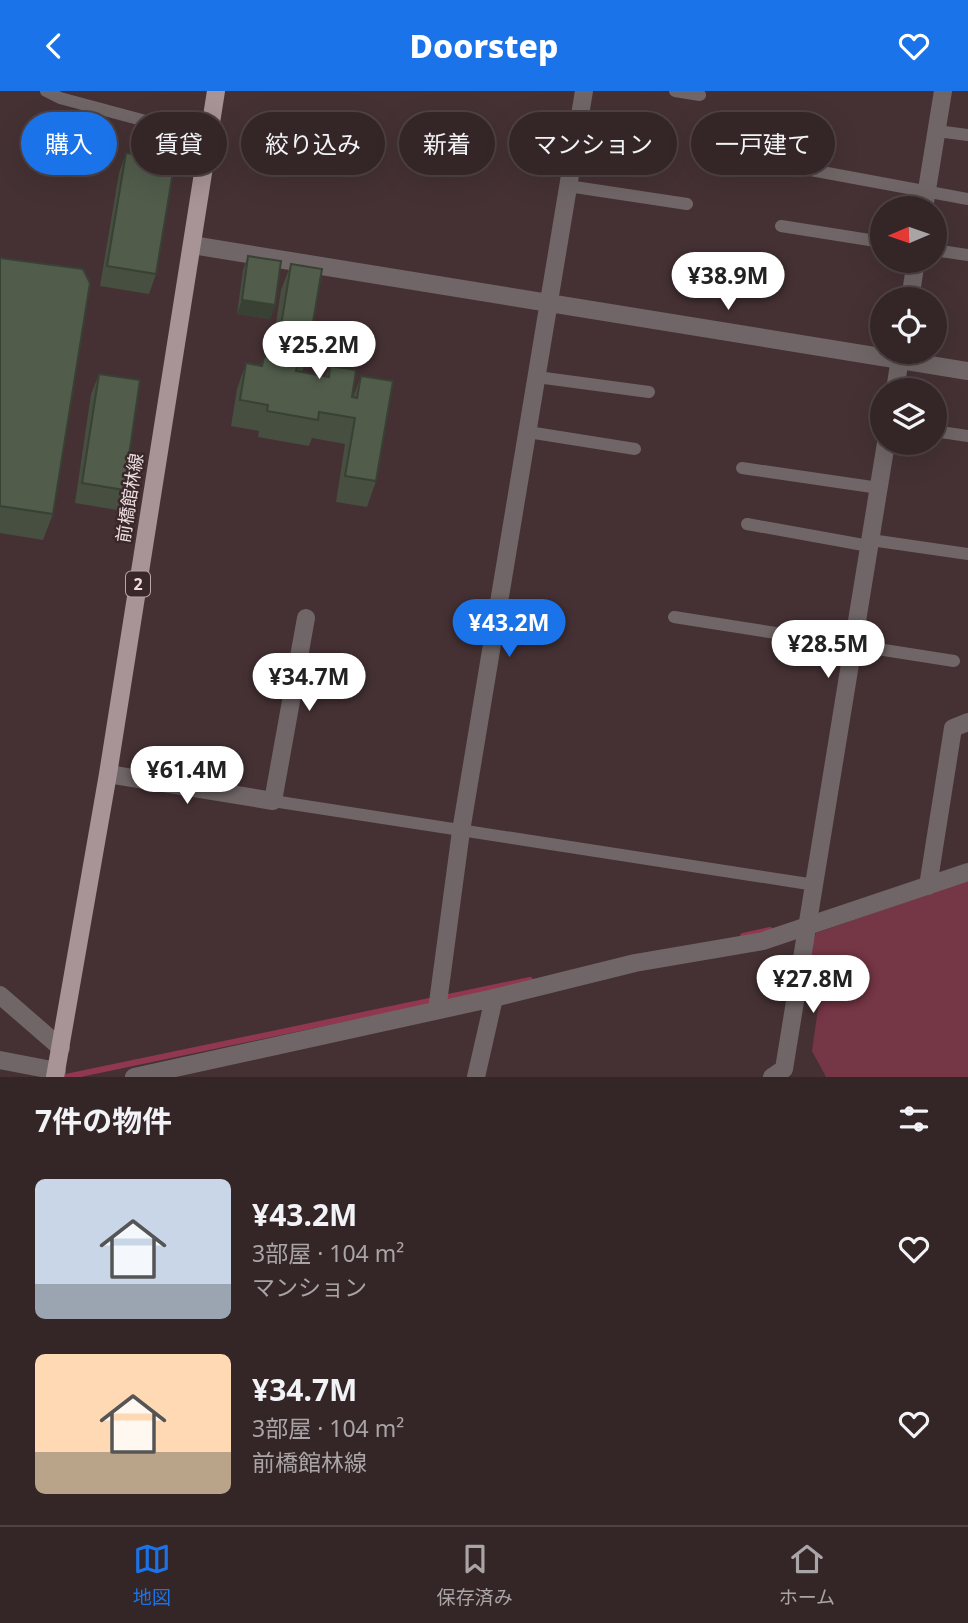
<!DOCTYPE html>
<html lang="ja">
<meta charset="utf-8">
<style>
:root{--surface:#342527;--page:#3f3133;--text:#f1f3f6;--muted:#a9a5a7;--line:#4e4244;--accent:#1a73e8}
body{margin:0;font-family:"Noto Sans","Noto Sans JP",sans-serif;background:var(--page);color:var(--text);height:100vh;display:flex;flex-direction:column;font-size:26px;white-space:nowrap}
*{box-sizing:border-box;margin:0}
p{font-size:23px;color:var(--muted)}
.icon{flex:none;width:38px;height:38px;fill:none;stroke:currentColor;stroke-width:2;stroke-linecap:round;stroke-linejoin:round}
.map{position:relative;height:986px;overflow:hidden}
.sheet{display:flex;flex-direction:column;background:var(--surface);flex:1}
.sheet>*{flex:none}
.banner{position:absolute;left:21px;top:21px;width:928px;height:63px;display:flex;gap:14px}
.needle{width:46px;rotate:268deg}
.tools{position:absolute;left:870px;top:105px;display:grid;gap:14px}
.tools a{display:grid;place-items:center;width:77px;height:77px;border-radius:50%;background:var(--surface);box-shadow:0 7px 28px #0002,0 0 0 2px var(--line);font-size:35px}
.price{position:absolute;translate:-50% -60px;padding:0 16px;border-radius:24px;background:#fff;color:#222;font-size:23px;line-height:46px;filter:drop-shadow(0 2px 4px #0008)}
.price::after{content:'';position:absolute;left:50%;top:42px;width:21px;height:16px;margin-left:-10px;background:inherit;clip-path:polygon(0 0,100% 0,50% 100%)}
.price.selected{background:var(--accent);color:#fff}
ul{padding:0;list-style:none}
li{display:flex;align-items:center;gap:21px;height:175px;padding:0 35px}
li span{display:grid;place-items:center;flex:none;width:196px;height:140px;border-radius:10px;color:#555}
li>.icon{margin-inline-start:auto}
span .icon{width:84px;height:84px;fill:#fffc;stroke-width:1}
li b{font-size:30px}
h2{display:flex;justify-content:space-between;align-items:center;height:84px;padding:0 35px;font-size:30px}
.chip{padding:0 24px;border-radius:32px;background:var(--surface);box-shadow:0 7px 28px #0002,0 0 0 2px var(--line);font-size:24px;line-height:63px}
.chip.selected{background:var(--accent);color:#fff}
header{display:flex;justify-content:space-between;align-items:center;height:91px;padding:0 35px;background:var(--accent);color:#fff;font-size:32px;font-weight:800}
.tab-bar{display:flex;justify-content:space-around;align-items:center;height:98px;border-top:2px solid var(--line);background:var(--surface);font-size:19px;color:var(--muted)}
.tab-bar a{display:grid;justify-items:center;gap:4px}
.tab-bar .selected{color:var(--accent)}
.map>svg:first-child{display:block}
.green{fill:#753645}
.lines{fill:none;stroke-linecap:round;stroke-linejoin:round}
.stream{stroke:#913850;stroke-width:6}
.lane{stroke:#706667;stroke-width:12}
.street{stroke:#706667;stroke-width:18}
.primary{stroke:#a89396;stroke-width:18}
.wall{fill:#464f40}
.shaded-wall{fill:#394034}
.building{fill:#515c4b;stroke:#394034;stroke-width:2}
.labels{text-anchor:middle;stroke-width:5;stroke-linejoin:round;paint-order:stroke}
.shield{fill:#3a272a;stroke:#b7a8aa;stroke-width:2}
.shield-label{font-size:16px;font-weight:bold;fill:#ecdfe1}
.street-label{font-size:18px;fill:#ecdfe1;stroke:#3a272a}
</style>
<header><svg class="icon" aria-label="back" viewBox="0 0 24 24"><path d="M15 5l-7 7 7 7"/></svg>Doorstep<svg class="icon" aria-label="heart" viewBox="0 0 24 24"><path d="M12 20l-8-8c-3-5 5-10 8-4 3-6 11-1 8 4z"/></svg></header>
<div class="map">
<svg width="968" height="986" viewBox="0 0 968 986">
<rect width="100%" height="100%" fill="#453134"/>
<path class="green" d="M968,789V986H826L812,960L824,876L809,863L816,842Z"/>
<g class="lines">
<path class="stream" d="M743,845L770,839
M66,986L530,889"/>
<path class="lane" d="M46,0L60,7L209,47
M675,0L700,4
M937,40L968,44
M811,79L968,108
M568,95L687,113
M781,135L882,151
M934,159L968,164
M537,286L649,301
M934,340L968,345
M528,341L635,358
M742,377L879,397
M747,433L869,455
M871,449L968,463
M674,526L954,570
M273,710L815,794"/>
<path class="street" d="M924,117L943,0
M192,154L968,280
M910,208L916,170
M895,299L901,261
M108,683L273,710L306,527
M928,795L953,637L968,631
M0,904L61,957
M437,919L461,740L584,0
M0,969L57,980
M134,986L494,907L635,872L763,850L968,781
M476,986L494,907
M772,986L784,978L886,352"/>
<path class="primary" d="M55,986L108,683L216,0"/>
</g>
<path class="wall" d="M151,43L157,66L156,183L149,203L100,195L119,82L126,62L143,65Z
M248,165L275,214L270,228L237,223L243,179Z
M0,167L53,423L43,449L0,442Z
M291,173L307,266L302,281L326,285L330,275L352,306H353L361,285L376,390L367,416L336,411L345,353L312,347L309,355L258,346L259,340L231,335L237,298L246,272L261,274L264,266H271L281,199Z
M99,283L124,399L117,419L75,412L91,303Z"/>
<path class="shaded-wall" d="M242,209L275,214L270,228L237,223Z
M277,259L284,260L274,286H268Z"/>
<path class="building" d="M151,43L161,45L157,66L175,69L156,183L107,175L126,62L147,65Z
M248,165L281,170L275,214L242,209Z
M0,167L83,178L90,192L53,423L0,415Z
M291,173L322,178L307,266L299,264L296,280L329,286L330,275L356,279L352,306L357,307L361,285L393,290L376,390L345,385L355,327L319,321L318,329L267,320L268,314L240,309L246,272L262,275L264,266H283L284,260L277,259Z
M99,283L140,289L124,399L82,392Z"/>
<g class="labels">
<rect class="shield" x="126" y="480.5" width="24" height="25" rx="5"/>
<g class="shield-label">
<text x="138" y="499">2</text>
</g>
<g class="street-label">
<text transform="translate(130 407) rotate(-81)" y="6">前橋館林線</text>
</g>
</g>
</svg>
<div class="tools">
<a><svg class="needle" viewBox="-14 -14 28 28"><path d="M0-13l5 13h-10z" fill="#e53935"/><path d="M0 13l5-13h-10z" fill="#a9a5a7"/></svg></a>
<a><svg class="icon" aria-label="locate" viewBox="0 0 24 24"><circle cx="12" cy="12" r="6"/><path d="M12 2v4M12 18v4M2 12h4M18 12h4"/></svg></a>
<a><svg class="icon" aria-label="layers" viewBox="0 0 24 24"><path d="M12 4l9 5-9 5-9-5zM3 14l9 5 9-5"/></svg></a>
</div>
<b class="price" style="left:728px;top:221px">¥38.9M</b>
<b class="price" style="left:319px;top:290px">¥25.2M</b>
<b class="price selected" style="left:509px;top:568px">¥43.2M</b>
<b class="price" style="left:828px;top:589px">¥28.5M</b>
<b class="price" style="left:309px;top:622px">¥34.7M</b>
<b class="price" style="left:187px;top:715px">¥61.4M</b>
<b class="price" style="left:813px;top:924px">¥27.8M</b>
<div class="banner">
<a class="chip selected">購入</a>
<a class="chip">賃貸</a>
<a class="chip">絞り込み</a>
<a class="chip">新着</a>
<a class="chip">マンション</a>
<a class="chip">一戸建て</a>
</div>
</div>
<section class="sheet">
<h2>7件の物件<svg class="icon" aria-label="filters" viewBox="0 0 24 24"><path d="M4 7h16M4 17h16"/><circle cx="9" cy="7" r="2"/><circle cx="15" cy="17" r="2"/></svg></h2>
<ul>
<li><span style="background:linear-gradient(#c9d6e8 75%,#9aa5b1 0)"><svg class="icon" aria-label="home" viewBox="0 0 24 24"><path d="M3 11l9-7 9 7M6 9v11h12V9"/></svg></span><div><b>¥43.2M</b><p>3部屋 · 104 m²</p><p>マンション</p></div><svg class="icon" aria-label="heart" viewBox="0 0 24 24"><path d="M12 20l-8-8c-3-5 5-10 8-4 3-6 11-1 8 4z"/></svg></li>
<li><span style="background:linear-gradient(#ffd9b3 70%,#b9a48a 0)"><svg class="icon" aria-label="home" viewBox="0 0 24 24"><path d="M3 11l9-7 9 7M6 9v11h12V9"/></svg></span><div><b>¥34.7M</b><p>3部屋 · 104 m²</p><p>前橋館林線</p></div><svg class="icon" aria-label="heart" viewBox="0 0 24 24"><path d="M12 20l-8-8c-3-5 5-10 8-4 3-6 11-1 8 4z"/></svg></li>
</ul>
</section>
<nav class="tab-bar">
<a class="selected"><svg class="icon" aria-label="map" viewBox="0 0 24 24"><path d="M3 6l6-2 6 2 6-2v14l-6 2-6-2-6 2zM9 4v14M15 6v14"/></svg>地図</a>
<a><svg class="icon" aria-label="saved" viewBox="0 0 24 24"><path d="M7 4h10v16l-5-4-5 4z"/></svg>保存済み</a>
<a><svg class="icon" aria-label="home" viewBox="0 0 24 24"><path d="M3 11l9-7 9 7M6 9v11h12V9"/></svg>ホーム</a>
</nav>
